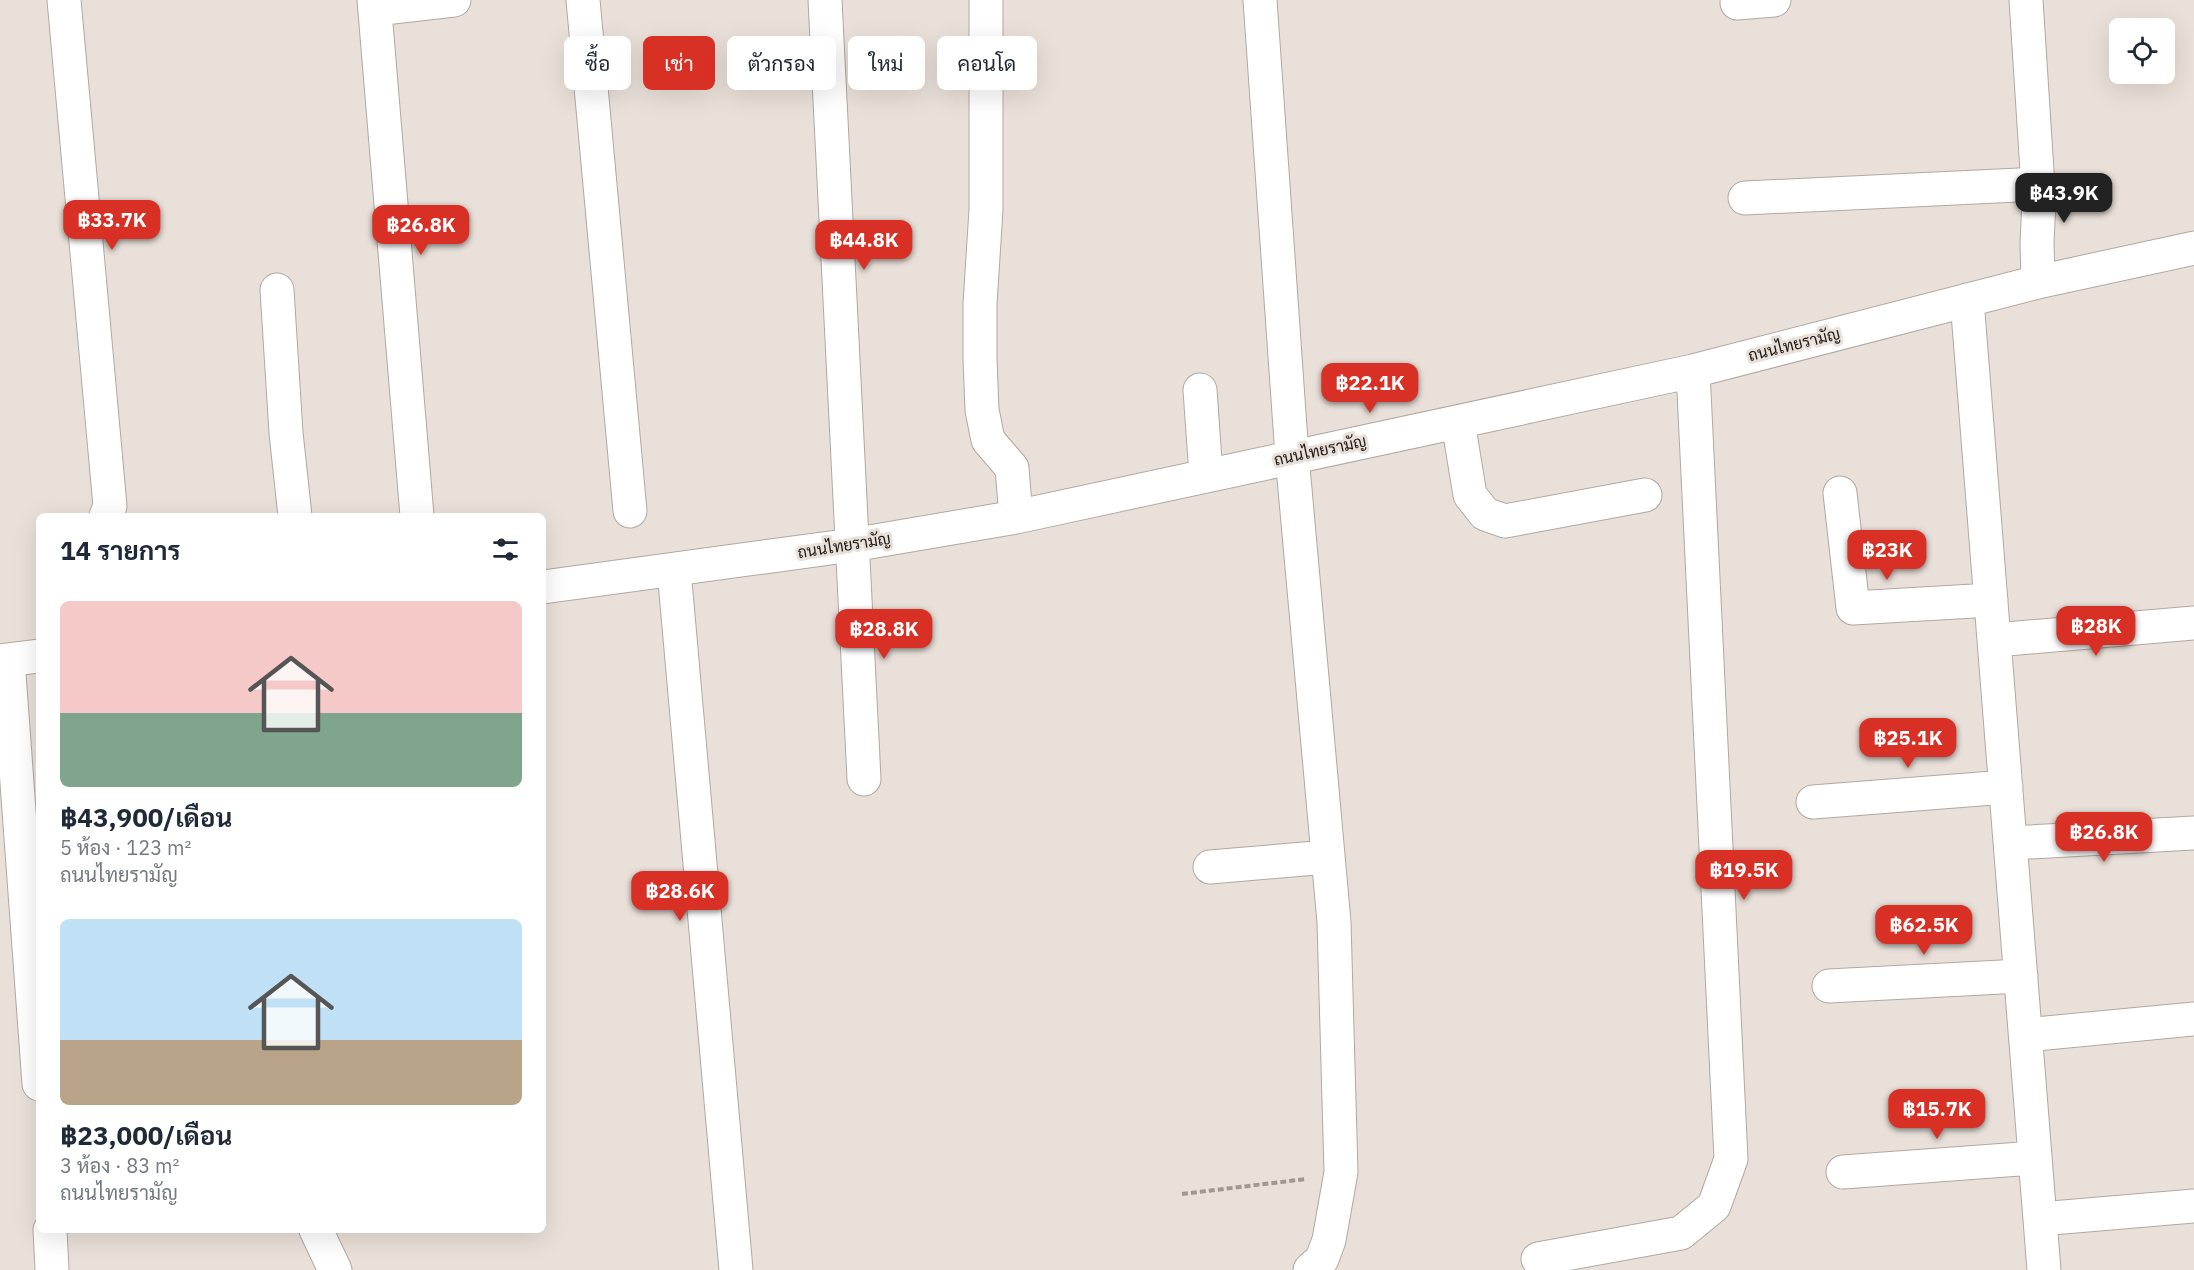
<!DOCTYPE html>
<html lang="th">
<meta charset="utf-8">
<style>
:root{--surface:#fff;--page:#f6f6f7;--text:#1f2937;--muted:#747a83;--accent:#d93025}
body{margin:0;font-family:"IBM Plex Sans",Sarabun,sans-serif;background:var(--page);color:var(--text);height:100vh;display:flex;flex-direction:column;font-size:22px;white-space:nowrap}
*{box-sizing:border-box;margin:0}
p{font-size:20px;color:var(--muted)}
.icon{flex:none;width:33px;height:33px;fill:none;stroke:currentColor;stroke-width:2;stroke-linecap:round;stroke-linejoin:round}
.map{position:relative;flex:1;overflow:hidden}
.sheet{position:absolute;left:36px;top:513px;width:510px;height:720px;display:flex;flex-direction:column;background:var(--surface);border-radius:9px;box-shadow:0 6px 24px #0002}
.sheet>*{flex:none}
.banner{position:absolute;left:564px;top:36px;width:570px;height:54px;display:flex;gap:12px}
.tools{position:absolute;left:2109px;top:18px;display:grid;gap:12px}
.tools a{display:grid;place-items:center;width:66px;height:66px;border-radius:9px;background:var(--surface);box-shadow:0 6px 24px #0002;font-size:30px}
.price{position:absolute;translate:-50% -51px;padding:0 14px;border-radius:12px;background:var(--accent);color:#fff;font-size:20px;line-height:39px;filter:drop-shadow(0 2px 3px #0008)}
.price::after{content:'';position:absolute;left:50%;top:36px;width:18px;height:14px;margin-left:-9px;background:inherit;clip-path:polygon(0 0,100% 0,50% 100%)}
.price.on{background:#222;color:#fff}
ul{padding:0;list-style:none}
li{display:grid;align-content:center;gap:12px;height:318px;padding:0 24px}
li span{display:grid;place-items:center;height:186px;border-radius:9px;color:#555}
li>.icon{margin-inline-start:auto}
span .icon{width:108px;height:108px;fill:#fffc;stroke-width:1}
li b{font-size:26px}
h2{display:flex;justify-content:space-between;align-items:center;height:72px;padding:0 24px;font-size:26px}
.tag{padding:0 21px;border-radius:9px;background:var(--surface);box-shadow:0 6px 24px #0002;font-size:21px;line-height:54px}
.tag.on{background:var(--accent);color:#fff}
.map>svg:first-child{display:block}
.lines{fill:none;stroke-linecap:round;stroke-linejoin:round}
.minor-casing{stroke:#b1a8a2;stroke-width:35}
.path{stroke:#9f9892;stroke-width:4;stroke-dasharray:6 3;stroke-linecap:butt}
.minor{stroke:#fff;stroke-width:33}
.labels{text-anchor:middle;stroke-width:6;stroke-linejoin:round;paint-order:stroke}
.street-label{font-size:16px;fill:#1c1916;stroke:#e9e0d9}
</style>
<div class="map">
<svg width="2194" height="1270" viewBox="0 0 2194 1270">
<rect width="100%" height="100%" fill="#e9e0d9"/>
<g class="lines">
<defs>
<path id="minor" d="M64,0L110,506L106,516
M374,0L417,516
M583,0L630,511
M825,0L864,779
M986,0V210L980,304V359L982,410L988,440L1012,468L1016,517
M1260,0L1292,456L1334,922L1341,1172L1329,1240L1322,1259L1310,1270
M2026,0L2039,202L2037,242L2038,282
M1737,3L1774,0
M375,9L454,0
M1745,198L2038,184
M277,290L286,433L295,516
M1967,300L2044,1270
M1200,390L1206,475
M1458,422L1470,495L1485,514L1505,521L1645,495
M1840,493L1853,608L1991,600
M674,570L736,1270
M543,587L852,545L1016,517L1693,371L2038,282L2194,248
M1995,640L2194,623
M8,660L39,1084
M0,661L39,656
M1813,802L2006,787
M2011,843L2194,833
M1210,867L1327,857
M1829,986L2021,976
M2026,1035L2194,1019
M1843,1172L2035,1158
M2040,1219L2194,1206
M50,1230L52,1270
M316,1230L335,1270
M1538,1259L1681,1233L1714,1206L1731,1159L1693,371"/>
</defs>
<use href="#minor" class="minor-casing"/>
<path class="path" d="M1182,1194L1306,1179"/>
<use href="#minor" class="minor"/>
</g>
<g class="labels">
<g class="street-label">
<text transform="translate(1794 344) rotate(-14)" y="6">ถนนไทยรามัญ</text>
<text transform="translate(1320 450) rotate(-12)" y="6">ถนนไทยรามัญ</text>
<text transform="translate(844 545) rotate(-9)" y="6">ถนนไทยรามัญ</text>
</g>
</g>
</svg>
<div class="tools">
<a><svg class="icon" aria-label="locate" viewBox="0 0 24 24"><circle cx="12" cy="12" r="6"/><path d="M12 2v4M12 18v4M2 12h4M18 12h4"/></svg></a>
</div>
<b class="price on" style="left:2064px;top:224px">฿43.9K</b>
<b class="price" style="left:112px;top:251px">฿33.7K</b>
<b class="price" style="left:421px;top:256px">฿26.8K</b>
<b class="price" style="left:864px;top:271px">฿44.8K</b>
<b class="price" style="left:1370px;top:414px">฿22.1K</b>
<b class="price" style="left:1887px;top:581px">฿23K</b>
<b class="price" style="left:2096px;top:657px">฿28K</b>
<b class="price" style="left:884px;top:660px">฿28.8K</b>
<b class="price" style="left:1908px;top:769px">฿25.1K</b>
<b class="price" style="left:2104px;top:863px">฿26.8K</b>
<b class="price" style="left:1744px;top:901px">฿19.5K</b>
<b class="price" style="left:680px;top:922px">฿28.6K</b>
<b class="price" style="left:1924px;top:956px">฿62.5K</b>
<b class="price" style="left:1937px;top:1140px">฿15.7K</b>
<div class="banner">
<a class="tag">ซื้อ</a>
<a class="tag on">เช่า</a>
<a class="tag">ตัวกรอง</a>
<a class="tag">ใหม่</a>
<a class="tag">คอนโด</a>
</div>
<section class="sheet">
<h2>14 รายการ<svg class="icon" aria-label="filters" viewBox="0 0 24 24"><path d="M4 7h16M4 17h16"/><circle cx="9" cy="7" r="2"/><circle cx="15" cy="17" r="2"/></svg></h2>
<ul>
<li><span style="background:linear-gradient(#f6c9c9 60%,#7fa58c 0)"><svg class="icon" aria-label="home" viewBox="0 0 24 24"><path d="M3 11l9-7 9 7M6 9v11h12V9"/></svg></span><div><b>฿43,900/เดือน</b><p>5 ห้อง · 123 m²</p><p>ถนนไทยรามัญ</p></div></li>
<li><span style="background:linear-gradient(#bfe0f5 65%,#b9a48a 0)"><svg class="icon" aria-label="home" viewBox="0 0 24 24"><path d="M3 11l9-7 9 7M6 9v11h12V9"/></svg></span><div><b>฿23,000/เดือน</b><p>3 ห้อง · 83 m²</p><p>ถนนไทยรามัญ</p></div></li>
</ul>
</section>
</div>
